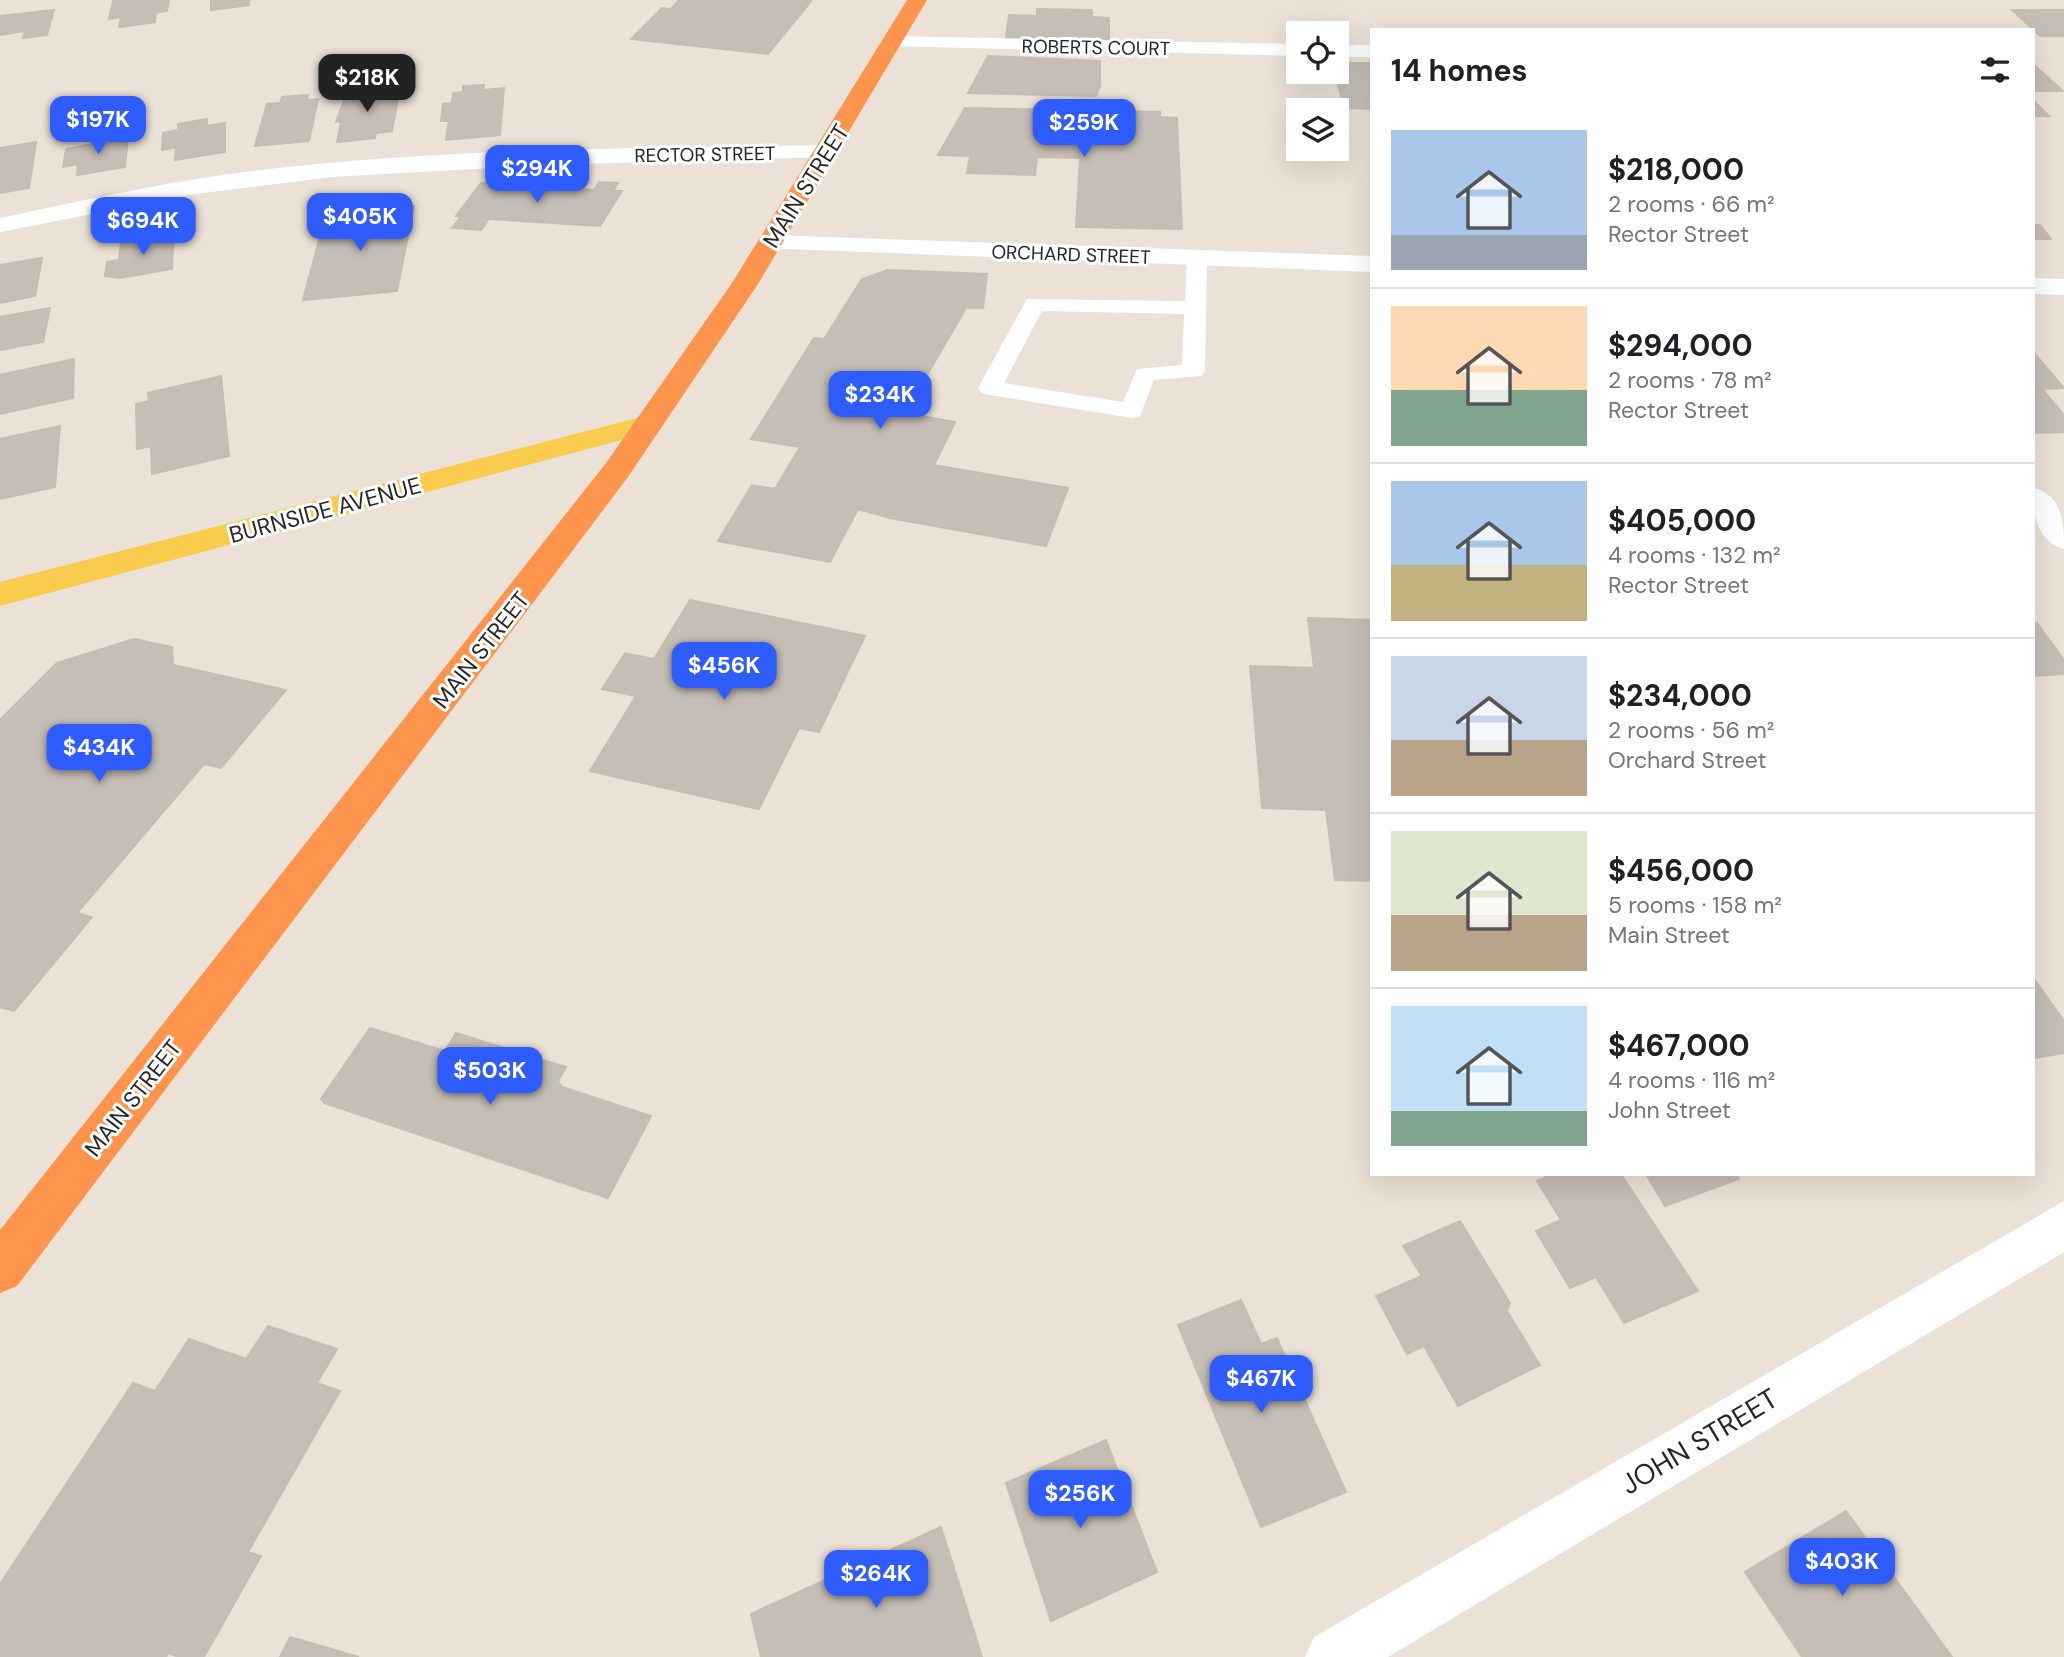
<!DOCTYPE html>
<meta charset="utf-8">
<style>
:root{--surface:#fff;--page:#f2f2f2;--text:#202124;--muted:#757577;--line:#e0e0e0;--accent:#2f5cff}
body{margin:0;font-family:"DM Sans",sans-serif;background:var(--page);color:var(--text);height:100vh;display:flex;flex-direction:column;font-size:26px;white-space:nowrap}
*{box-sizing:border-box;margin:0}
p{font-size:23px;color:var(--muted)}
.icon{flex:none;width:38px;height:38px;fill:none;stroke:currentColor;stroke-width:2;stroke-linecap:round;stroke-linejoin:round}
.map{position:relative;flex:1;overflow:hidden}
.panel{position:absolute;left:1370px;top:28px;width:665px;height:1148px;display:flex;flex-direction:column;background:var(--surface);border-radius:0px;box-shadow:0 7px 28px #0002}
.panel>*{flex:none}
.buttons{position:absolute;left:1286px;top:21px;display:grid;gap:14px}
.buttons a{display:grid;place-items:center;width:63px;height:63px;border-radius:0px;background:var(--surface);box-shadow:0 7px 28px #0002;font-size:35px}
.price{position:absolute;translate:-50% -60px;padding:0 16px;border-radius:14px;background:var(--accent);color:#fff;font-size:23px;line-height:46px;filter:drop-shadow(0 2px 4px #0008)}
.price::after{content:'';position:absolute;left:50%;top:42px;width:21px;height:16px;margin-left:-10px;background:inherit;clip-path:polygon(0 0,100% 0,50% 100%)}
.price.selected{background:#222;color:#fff}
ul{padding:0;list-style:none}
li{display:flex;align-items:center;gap:21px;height:175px;padding:0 21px}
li+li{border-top:2px solid var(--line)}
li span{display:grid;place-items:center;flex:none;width:196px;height:140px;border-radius:0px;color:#555}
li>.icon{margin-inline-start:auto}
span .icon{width:84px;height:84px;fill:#fffc;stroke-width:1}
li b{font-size:30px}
h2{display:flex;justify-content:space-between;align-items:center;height:84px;padding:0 21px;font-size:30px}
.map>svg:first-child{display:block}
.building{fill:#c5beb6;stroke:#c5bdb0;stroke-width:2}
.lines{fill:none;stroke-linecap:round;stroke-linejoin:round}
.lane{fill:#fff;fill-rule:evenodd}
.street{fill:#fff;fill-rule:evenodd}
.primary{fill:#f9cc4d;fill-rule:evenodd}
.highway{fill:#ff954d;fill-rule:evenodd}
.labels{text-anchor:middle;stroke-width:6;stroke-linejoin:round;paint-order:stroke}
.far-street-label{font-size:19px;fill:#262626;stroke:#fff}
.street-label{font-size:23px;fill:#262626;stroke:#fff}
.near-street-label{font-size:28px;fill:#262626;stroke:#fff}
</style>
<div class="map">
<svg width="2064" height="1657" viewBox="0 0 2064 1657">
<rect width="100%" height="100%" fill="#ebe1d6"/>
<path class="building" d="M169,0L167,11L156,13L155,22L119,27L121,17L109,19L113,1Z
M211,0H249V5L211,10Z
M679,0H812L768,54L631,39L662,8L671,9Z
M1037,9L1092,10V17L1109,18V40L1006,38L1009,15L1037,16Z
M54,10L47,35L23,38L25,31L0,35V16Z
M2012,10H2064V36H2040Z
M988,56L1100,61V86L1096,96L968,93Z
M1337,63H1372V109L1344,108L1335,72Z
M2034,65L2063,91H2034Z
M484,85L483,90L504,88L500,135L446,140L449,121H441L443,104L452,103L453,93L463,92V86Z
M385,87L384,91L400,89L392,131L376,133L375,138L337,142L341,121L336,122L346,95H354L355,90Z
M308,95L307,100L318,99L309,141L255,146L267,104L280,103L282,97Z
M2034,102H2035L2049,116H2034Z
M965,108L1160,112V117L1177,118L1182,229L1076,227L1080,158L1037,157L1035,175L967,173L970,156L938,155Z
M207,119V126L225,123V152L175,160L176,147L162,150L163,133L178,130V124Z
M128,137L125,167L77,175L78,164L63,167L66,149Z
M36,142L29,188L0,193V148Z
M599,182L618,183L613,191H622L600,226L489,219L481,230L452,228L461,217L456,216L481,183L594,190Z
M414,206L397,291L303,300L326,214Z
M2034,225H2040L2051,239H2034Z
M174,232L172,269L119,278L105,276L107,262L119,260L121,242Z
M42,258L35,296L0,303V265Z
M888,270L987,274L983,308H966L905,413L955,422L934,465L1068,488L1046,546L890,518L858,509L830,562L718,541L752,485L775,489L800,447L751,439L814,338L824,339L862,279Z
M50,308L43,342L0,350V317Z
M2034,353L2064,388L2042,389L2064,415V432L2034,433Z
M74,359L73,398L0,414V375Z
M221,376L229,456L152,474L151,446L137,449L136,404L149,401L148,393Z
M60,426L55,487L0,499V439Z
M690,600L865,636L819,732L799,728L759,809L590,771L636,696L602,689L625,653L654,659Z
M1308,618L1372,620V881L1335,880L1326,810L1262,808L1250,666L1314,668Z
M2034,623H2037L2064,660V674L2034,676Z
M134,639L172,647L173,665L286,690L221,768L204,764L77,913L92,917L14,1011L0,1007V720L57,663Z
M2034,979L2064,1021V1053L2034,1058Z
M370,1028L445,1051L456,1033L566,1067L558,1081L562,1087L651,1116L608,1198L324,1103L321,1099Z
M1553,1174H1621L1698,1291L1624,1323L1596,1277L1570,1288L1536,1231L1561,1220L1537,1181Z
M1646,1174H1736L1739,1179L1665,1206Z
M1460,1221L1510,1303L1507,1311L1540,1365L1458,1406L1424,1346L1407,1354L1376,1296L1422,1276L1403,1246Z
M1241,1300L1261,1344L1277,1338L1346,1492L1261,1527L1178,1325Z
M268,1326L337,1349L317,1383L340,1391L248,1552L261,1556L204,1657H179L168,1653L166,1657H0V1584L133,1383L155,1391L189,1339L246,1359Z
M1106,1440L1157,1572L1051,1621L1006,1483Z
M1846,1511L1952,1657H1802L1745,1572Z
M941,1527L982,1657H761L751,1614Z
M290,1637L359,1657H280Z"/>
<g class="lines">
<path class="lane" d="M1197,252L1207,258L1205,371L1201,376L1154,380L1140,416L1132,418L990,395L982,393L978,388L1027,299L1185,301L1187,258ZM1042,311L1184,314L1182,365L1137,369L1123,402L1004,383Z"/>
<path class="street" d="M893,36L1298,44V56L886,46L883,42Z
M1337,45H1372V57H1337Z
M827,145L835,147L839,152L835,157L544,165L332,177L195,194L0,232V218C87,200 173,180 261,170C448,148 638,148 827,145Z
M771,235L1372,256V272L762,248L758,243L762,238Z
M2034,278L2064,279V295L2034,294Z
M2034,488C2063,496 2064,524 2064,549C2036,541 2032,512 2034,488Z
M2064,1201V1252L1388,1657H1305L1314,1637Z"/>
<path class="primary" d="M649,415L659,418L664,424L659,430L0,606V582Z"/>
<path class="highway" d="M907,0H927L758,284L628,477L17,1286L0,1293V1230L606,463L732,283Z"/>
</g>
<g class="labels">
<g class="far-street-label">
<text transform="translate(1096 47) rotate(1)" y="7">ROBERTS COURT</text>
<text transform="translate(705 154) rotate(-1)" y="7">RECTOR STREET</text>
<text transform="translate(1071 254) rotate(2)" y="7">ORCHARD STREET</text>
</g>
<g class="street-label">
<text transform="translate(806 186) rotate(-58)" y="8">MAIN STREET</text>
<text transform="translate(325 510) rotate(-15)" y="8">BURNSIDE AVENUE</text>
<text transform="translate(481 650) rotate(-52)" y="8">MAIN STREET</text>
<text transform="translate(133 1098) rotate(-52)" y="8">MAIN STREET</text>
</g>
<g class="near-street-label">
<text transform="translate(1699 1441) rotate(-31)" y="10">JOHN STREET</text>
</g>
</g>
</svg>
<div class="buttons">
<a><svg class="icon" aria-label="locate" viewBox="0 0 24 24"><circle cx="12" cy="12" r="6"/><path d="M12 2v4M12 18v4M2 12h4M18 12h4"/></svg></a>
<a><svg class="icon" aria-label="layers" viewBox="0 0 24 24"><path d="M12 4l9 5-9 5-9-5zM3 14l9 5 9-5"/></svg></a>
</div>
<b class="price selected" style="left:367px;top:114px">$218K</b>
<b class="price" style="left:98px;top:156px">$197K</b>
<b class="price" style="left:1084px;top:159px">$259K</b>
<b class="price" style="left:537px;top:205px">$294K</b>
<b class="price" style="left:360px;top:253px">$405K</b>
<b class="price" style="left:143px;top:257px">$694K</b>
<b class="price" style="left:880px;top:431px">$234K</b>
<b class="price" style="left:724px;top:702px">$456K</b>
<b class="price" style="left:99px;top:784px">$434K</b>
<b class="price" style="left:490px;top:1107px">$503K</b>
<b class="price" style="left:1261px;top:1415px">$467K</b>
<b class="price" style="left:1080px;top:1530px">$256K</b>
<b class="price" style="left:1842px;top:1598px">$403K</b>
<b class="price" style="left:876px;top:1610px">$264K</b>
<section class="panel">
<h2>14 homes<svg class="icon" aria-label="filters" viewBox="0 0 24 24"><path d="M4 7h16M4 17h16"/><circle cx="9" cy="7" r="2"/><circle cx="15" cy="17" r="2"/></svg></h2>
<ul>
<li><span style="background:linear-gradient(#a9c7e8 75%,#9aa5b1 0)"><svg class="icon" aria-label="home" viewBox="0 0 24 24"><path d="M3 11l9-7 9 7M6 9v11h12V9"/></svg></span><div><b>$218,000</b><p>2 rooms · 66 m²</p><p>Rector Street</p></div></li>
<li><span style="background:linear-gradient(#ffd9b3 60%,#7fa58c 0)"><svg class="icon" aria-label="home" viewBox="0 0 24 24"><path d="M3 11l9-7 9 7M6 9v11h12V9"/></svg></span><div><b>$294,000</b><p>2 rooms · 78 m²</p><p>Rector Street</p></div></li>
<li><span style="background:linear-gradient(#a9c7e8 60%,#c2b280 0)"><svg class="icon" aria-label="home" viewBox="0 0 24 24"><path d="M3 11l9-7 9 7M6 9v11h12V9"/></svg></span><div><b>$405,000</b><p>4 rooms · 132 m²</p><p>Rector Street</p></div></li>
<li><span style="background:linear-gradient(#c9d6e8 60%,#b9a48a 0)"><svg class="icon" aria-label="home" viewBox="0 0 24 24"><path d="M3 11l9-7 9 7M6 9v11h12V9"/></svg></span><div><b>$234,000</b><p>2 rooms · 56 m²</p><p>Orchard Street</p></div></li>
<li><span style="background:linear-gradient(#dfe7d0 60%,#b9a48a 0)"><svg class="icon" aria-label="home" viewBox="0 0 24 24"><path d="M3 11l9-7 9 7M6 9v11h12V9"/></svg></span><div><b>$456,000</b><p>5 rooms · 158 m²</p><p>Main Street</p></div></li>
<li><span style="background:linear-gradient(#bfe0f5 75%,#7fa58c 0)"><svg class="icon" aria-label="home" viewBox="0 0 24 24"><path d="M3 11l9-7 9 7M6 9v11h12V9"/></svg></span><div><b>$467,000</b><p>4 rooms · 116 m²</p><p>John Street</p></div></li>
</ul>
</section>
</div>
